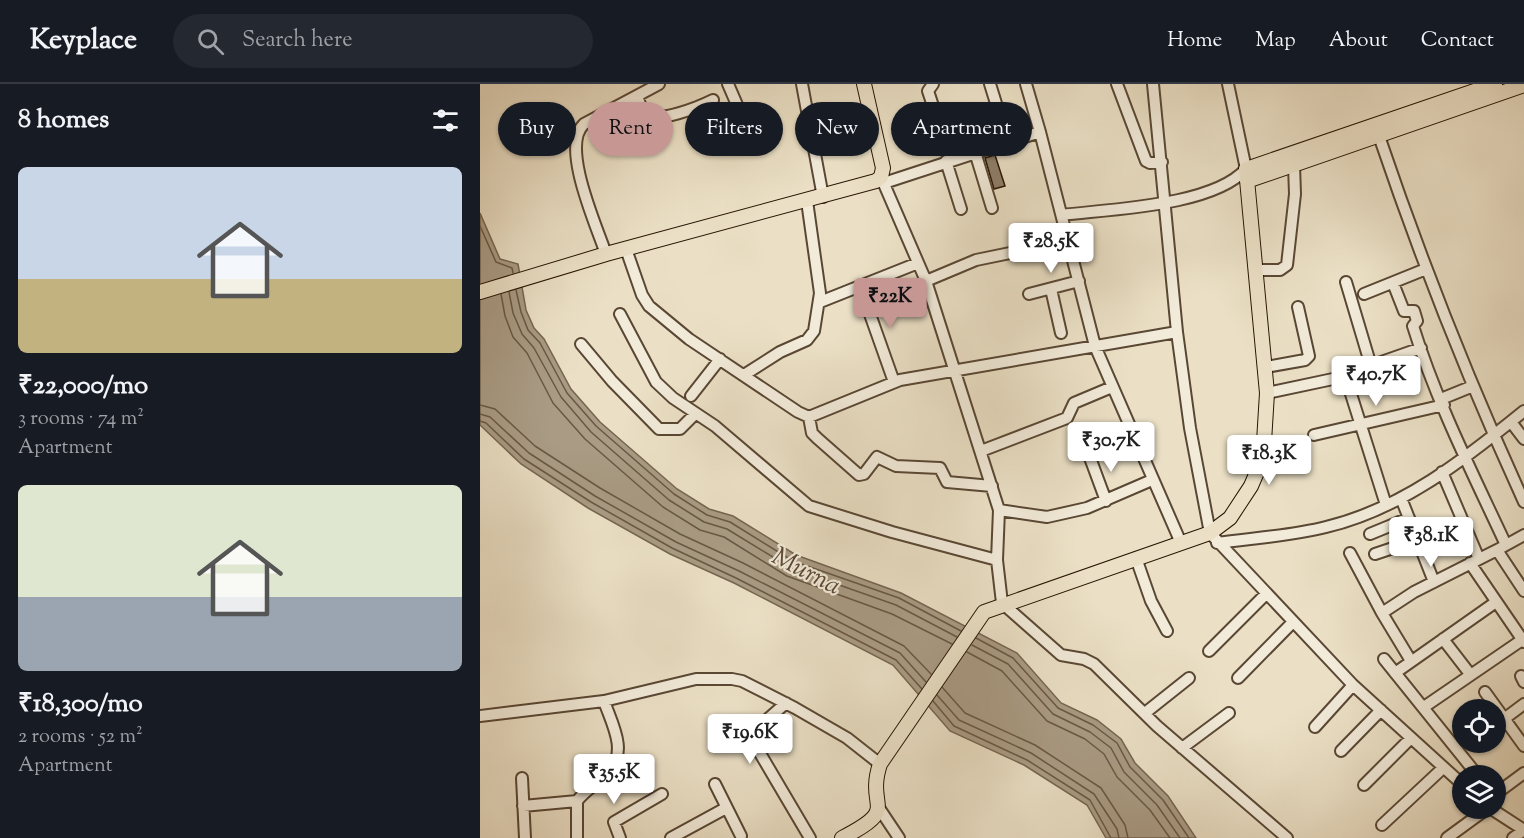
<!DOCTYPE html>
<meta charset="utf-8">
<style>
:root{--surface:#171b24;--page:#242831;--text:#f1f3f6;--muted:#9ea1a6;--line:#363941;--accent:#c59692}
body{margin:0;font-family:"Sorts Mill Goudy",serif;background:var(--page);color:var(--text);height:100vh;display:flex;flex-direction:column;font-size:22px;white-space:nowrap}
*{box-sizing:border-box;margin:0}
p{font-size:20px;color:var(--muted)}
.icon{flex:none;width:33px;height:33px;fill:none;stroke:currentColor;stroke-width:2;stroke-linecap:round;stroke-linejoin:round}
.map{position:relative;flex:1;overflow:hidden}
.panel{display:flex;flex-direction:column;background:var(--surface);width:480px}
.panel>*{flex:none}
.banner{position:absolute;left:18px;top:18px;width:570px;height:54px;display:flex;gap:12px}
.tools{position:absolute;left:972px;top:615px;display:grid;gap:12px}
.tools a{display:grid;place-items:center;width:54px;height:54px;border-radius:50%;background:var(--surface);box-shadow:0 2px 4px #0004;font-size:30px}
.price{position:absolute;translate:-50% -51px;padding:0 14px;border-radius:6px;background:#fff;color:#222;font-size:20px;line-height:39px;filter:drop-shadow(0 2px 3px #0008)}
.price::after{content:'';position:absolute;left:50%;top:36px;width:18px;height:14px;margin-left:-9px;background:inherit;clip-path:polygon(0 0,100% 0,50% 100%)}
.price.selected{background:var(--accent);color:#111}
ul{padding:0;list-style:none}
li{display:grid;align-content:center;gap:12px;height:318px;padding:0 18px}
li span{display:grid;place-items:center;height:186px;border-radius:9px;color:#555}
li>.icon{margin-inline-start:auto}
span .icon{width:108px;height:108px;fill:#fffc;stroke-width:1}
li b{font-size:26px}
h2{display:flex;justify-content:space-between;align-items:center;height:72px;padding:0 18px;font-size:26px}
.pill{padding:0 21px;border-radius:27px;background:var(--surface);box-shadow:0 2px 4px #0004;font-size:21px;line-height:54px}
.pill.selected{background:var(--accent);color:#111}
header{display:flex;align-items:center;gap:36px;box-sizing:border-box;height:84px;padding:0 30px;background:var(--surface);border-bottom:2px solid var(--line)}
header strong{font-size:28px}
nav{display:flex;gap:33px;margin-inline-start:auto;font-size:21px}
.search{width:420px;height:54px;background:var(--page);display:flex;align-items:center;gap:15px;box-sizing:border-box;padding:0 21px;border-radius:33px;color:var(--muted);font-size:22px}
main{display:flex;flex:1;min-height:0}
.map>svg:first-child{display:block}
.water{fill:#a99b84;stroke:#756551;stroke-width:1.5}
.lines{fill:none;stroke-linecap:round;stroke-linejoin:round}
.shore{stroke:#685844;stroke-width:1.5}
.building{fill:#8d7e69;stroke:#281404;stroke-width:1.5}
.minor-casing{stroke:#594734;stroke-width:14}
.major-casing{stroke:#281404;stroke-width:16}
.minor{stroke:#f2ebda;stroke-width:10}
.major{stroke:#ebe0c6;stroke-width:14}
.labels{text-anchor:middle;stroke-width:4.5;stroke-linejoin:round;paint-order:stroke}
.water-label{font-size:26px;font-style:italic;fill:#5c4a37;stroke:#f2ebda}
</style>
<header>
<strong>Keyplace</strong>
<div class="search"><svg class="icon" aria-label="search" viewBox="0 0 24 24"><circle cx="10" cy="10" r="6"/><path d="M15 15l6 6"/></svg>Search here</div>
<nav><a>Home</a><a>Map</a><a>About</a><a>Contact</a></nav>
</header>
<main>
<section class="panel">
<h2>8 homes<svg class="icon" aria-label="filters" viewBox="0 0 24 24"><path d="M4 7h16M4 17h16"/><circle cx="9" cy="7" r="2"/><circle cx="15" cy="17" r="2"/></svg></h2>
<ul>
<li><span style="background:linear-gradient(#c9d6e8 60%,#c2b280 0)"><svg class="icon" aria-label="home" viewBox="0 0 24 24"><path d="M3 11l9-7 9 7M6 9v11h12V9"/></svg></span><div><b>₹22,000/mo</b><p>3 rooms · 74 m²</p><p>Apartment</p></div></li>
<li><span style="background:linear-gradient(#dfe7d0 60%,#9aa5b1 0)"><svg class="icon" aria-label="home" viewBox="0 0 24 24"><path d="M3 11l9-7 9 7M6 9v11h12V9"/></svg></span><div><b>₹18,300/mo</b><p>2 rooms · 52 m²</p><p>Apartment</p></div></li>
</ul>
</section>
<div class="map">
<svg width="1044" height="754" viewBox="0 0 1044 754">
<rect width="100%" height="100%" fill="#ebe0c6"/>
<filter id="stains"><feTurbulence type="fractalNoise" baseFrequency=".00333" numOctaves="4"/><feColorMatrix values="0 0 0 0 .2 0 0 0 0 .09 0 0 0 0 .02 0 0 0 .5 -.17"/></filter>
<radialGradient id="worn" r=".72"><stop offset=".6" stop-color="#630" stop-opacity="0"/><stop offset="1" stop-color="#630" stop-opacity=".3"/></radialGradient>
<path class="water" d="M0,129L20,175L38,180L46,226L54,244L64,255L91,305L120,338L197,405L229,425L253,432L316,471L421,509L537,569L581,619L617,636L641,655L655,679L688,712L716,754H626L607,721L544,681L470,647L413,581L254,499L190,470L108,424L41,380L0,341Z"/>
<g class="lines">
<path class="shore" d="M0,142L16,178L32,184L33,189
M36,206L41,228L48,246L60,259L87,309L116,342L194,410L227,431L250,438L313,477L419,514L481,547
M29,208L33,229L42,250L54,264L81,313L111,348L189,416L224,438L247,445L311,484L416,521L477,553
M21,210L25,232L33,253L47,269L73,319L105,355L183,423L220,446L244,453L307,492L412,530L472,560
M0,321L15,325L55,362L120,404L200,450L263,479L424,562L451,590
M0,330L10,333L49,369L115,412L196,458L259,487L420,569L446,598
M0,337L6,339L44,375L111,418L192,464L256,494L416,576L442,605
M496,554L533,574L578,624L613,641L637,659L650,683L683,716L709,754
M492,561L528,580L573,630L610,648L631,664L644,688L677,721L700,754
M487,568L522,587L567,637L605,655L624,670L637,693L670,726L690,754
M462,603L485,629L555,661L621,704L645,741L648,754
M457,611L479,636L551,669L614,710L637,745L639,754
M453,617L474,642L547,676L610,716L631,754"/>
</g>
<path class="building" d="M515,71L525,102L514,105L505,74Z"/>
<g class="lines">
<defs>
<path id="minor" d="M248,0L261,30
M322,0L343,113
M453,0L448,7L471,76
M510,0L528,58
M637,0L666,77L670,79L682,78
M673,0L697,248L710,344L730,449L873,601L982,700
M157,12C159,17 161,25 165,29C176,41 221,22 233,16
M560,48L615,262L701,459
M899,52C941,176 989,298 1044,418
M495,68L512,124
M466,77L481,125
M401,93L446,197L519,426L517,476L522,519L581,571L604,575L614,580L677,642L807,754
M404,99L560,48L546,0
M582,131C631,125 733,122 766,85L748,0
M146,165L162,211L169,222L209,255L318,328L329,333L420,296L697,248
M126,170C117,143 80,62 104,40L179,0
M777,186H800L807,181L815,110L814,81
M446,197L496,176L589,157
M866,198L891,282
M913,199L924,227H934L937,237L933,242C956,317 993,390 1026,461
M380,202L414,298
M571,205L581,249
M549,210L599,197
M884,210L946,185
M340,218L438,179
M140,230L176,298L193,314L235,342L329,422L412,448L517,476
M101,260L132,297L179,345H200L215,330
M786,283L825,276L829,272L818,223
M264,291L300,268L327,256L334,247L340,209L327,117
M865,291L906,421
M787,309L853,295L941,264
M211,312L240,275
M961,315L993,302
M329,333L332,349L337,354L379,391L384,390L397,373L416,382L460,384L467,398L512,402
M1031,338L1044,355
M834,351L964,321
M501,367L587,334L594,319L632,303
M609,371L626,417
M962,388L999,475
M921,414L954,498
M519,426L567,433L607,424L672,396
M890,450L929,434
M1044,451L1017,466L1044,507
M737,459C773,454 811,452 846,443C922,425 985,375 1044,327
M870,469L902,529L931,577
M895,470L937,456
M656,474L671,517L687,547
M990,479L1044,558
M902,529L934,508L1017,466
M963,555L990,590
M729,567L786,510
M904,575L998,692
M915,589L1016,518
M1041,592L1044,598
M758,594L813,538
M1005,608L1044,662
M306,619L272,649L271,654L330,754
M944,623L1042,556
M665,629L709,594
M0,632L124,617L216,595H252L262,597L315,624L367,654L400,680
M1016,641L1044,620
M835,643L873,601
M702,664L749,629
M861,667L901,626
M42,694L45,754
M235,700L261,752
M884,701L931,654
M1016,707L1021,706L1044,689
M43,722L97,717
M399,724L419,754
M1010,724L1044,746
M902,741L963,684
M97,754V717C106,705 119,699 129,688C148,667 132,640 124,617
M140,754L134,738L182,710
M191,754L246,724
M967,754L1008,724
M1033,754L1044,746"/>
<path id="major" d="M767,97L1044,1
M0,208L126,170L396,97L401,93L403,84L384,0
M362,754C422,723 385,726 400,680L504,528L730,449L750,434L771,402L783,374L787,309L766,85L1015,0"/>
</defs>
<use href="#minor" class="minor-casing"/>
<use href="#major" class="major-casing"/>
<use href="#minor" class="minor"/>
<use href="#major" class="major"/>
</g>
<g class="labels">
<g class="water-label">
<text transform="translate(327 486) rotate(27)" y="9">Murna</text>
</g>
</g>
<rect width="100%" height="100%" filter="url(#stains)"/>
<rect width="100%" height="100%" fill="url(#worn)"/>
</svg>
<div class="tools">
<a><svg class="icon" aria-label="locate" viewBox="0 0 24 24"><circle cx="12" cy="12" r="6"/><path d="M12 2v4M12 18v4M2 12h4M18 12h4"/></svg></a>
<a><svg class="icon" aria-label="layers" viewBox="0 0 24 24"><path d="M12 4l9 5-9 5-9-5zM3 14l9 5 9-5"/></svg></a>
</div>
<b class="price" style="left:571px;top:190px">₹28.5K</b>
<b class="price selected" style="left:410px;top:245px">₹22K</b>
<b class="price" style="left:896px;top:323px">₹40.7K</b>
<b class="price" style="left:631px;top:389px">₹30.7K</b>
<b class="price" style="left:789px;top:402px">₹18.3K</b>
<b class="price" style="left:951px;top:484px">₹38.1K</b>
<b class="price" style="left:270px;top:681px">₹19.6K</b>
<b class="price" style="left:134px;top:721px">₹35.5K</b>
<div class="banner">
<a class="pill">Buy</a>
<a class="pill selected">Rent</a>
<a class="pill">Filters</a>
<a class="pill">New</a>
<a class="pill">Apartment</a>
</div>
</div>
</main>
